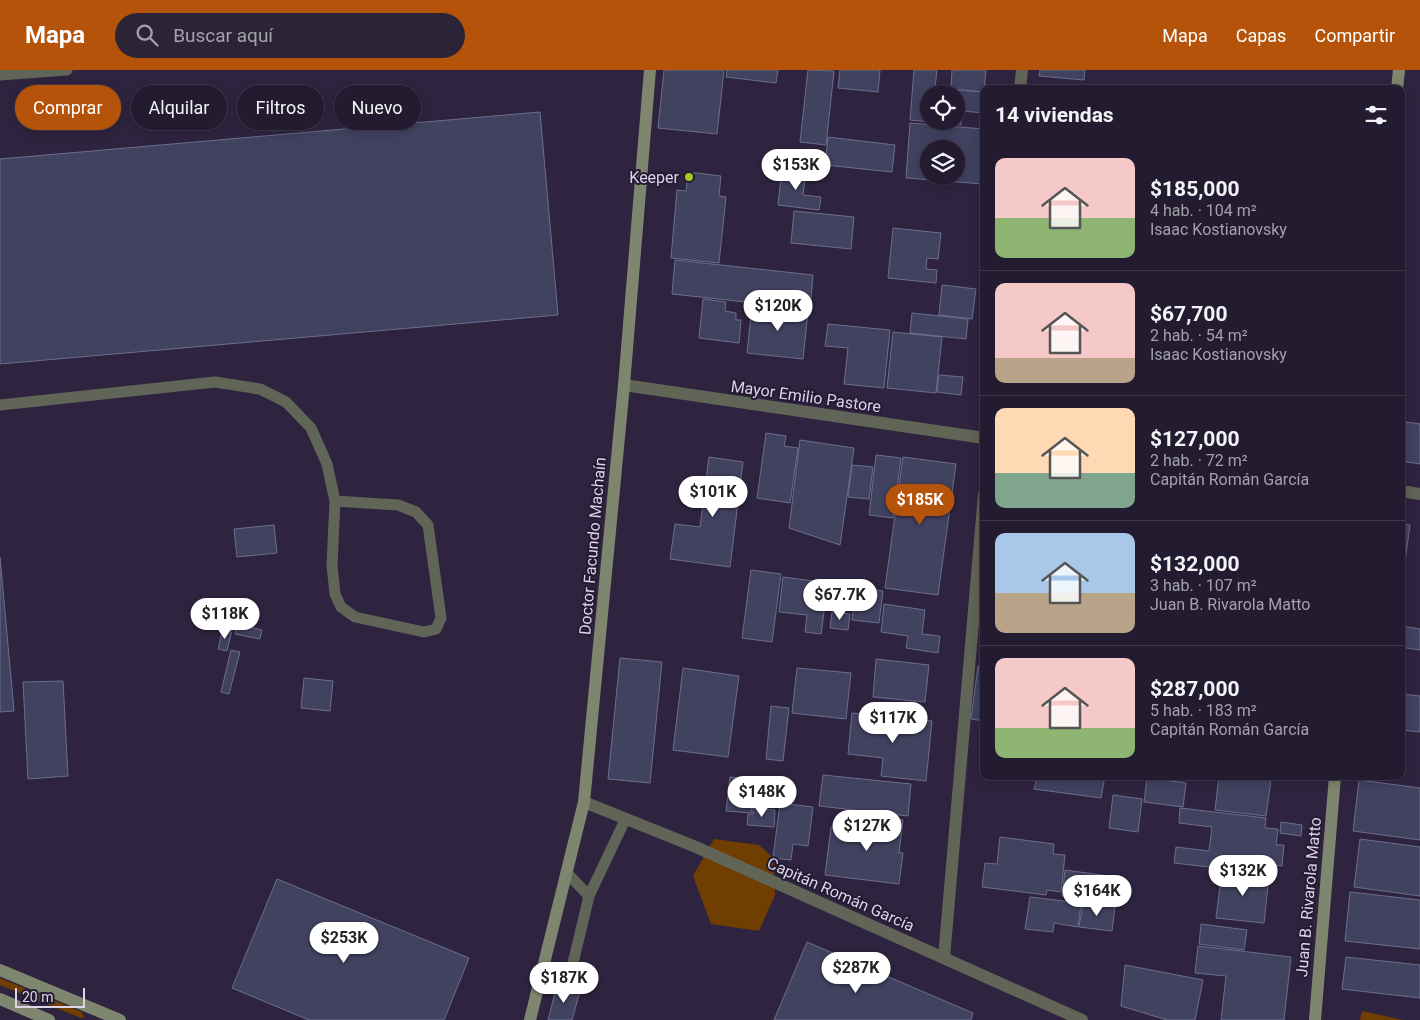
<!DOCTYPE html>
<html lang="es">
<meta charset="utf-8">
<style>
:root{--surface:#231b2f;--page:#2b2437;--text:#f1f3f6;--muted:#a3a1aa;--line:#40394b;--accent:#b45309}
body{margin:0;font-family:Roboto,sans-serif;background:var(--page);color:var(--text);height:100vh;display:flex;flex-direction:column;font-size:19px;white-space:nowrap}
*{box-sizing:border-box;margin:0}
p{font-size:16px;color:var(--muted)}
.icon{flex:none;width:28px;height:28px;fill:none;stroke:currentColor;stroke-width:2;stroke-linecap:round;stroke-linejoin:round}
.map{position:relative;flex:1;overflow:hidden}
.panel{position:absolute;left:980px;top:15px;width:425px;height:695px;display:flex;flex-direction:column;background:var(--surface);border-radius:10px;box-shadow:0 2px 12px #0003,0 0 0 1px var(--line)}
.panel>*{flex:none}
.hud{position:absolute;left:15px;top:15px;width:475px;height:45px;display:flex;gap:10px}
.tools{position:absolute;left:920px;top:15px;display:grid;gap:10px}
.tools a{display:grid;place-items:center;width:45px;height:45px;border-radius:50%;background:var(--surface);box-shadow:0 2px 12px #0003,0 0 0 1px var(--line);font-size:25px}
.scale{position:absolute;left:15px;bottom:12px;width:70px;box-sizing:border-box;padding-left:5px;border:2px solid #dbd5e7;border-top:0;font-size:14px;line-height:18px;white-space:nowrap;color:#dbd5e7;-webkit-text-stroke:4px #251b35;paint-order:stroke}
.price{position:absolute;translate:-50% -42px;padding:0 11px;border-radius:18px;background:#fff;color:#222;font-size:16px;line-height:32px;filter:drop-shadow(0 1px 2px #0008)}
.price::after{content:'';position:absolute;left:50%;top:30px;width:15px;height:11px;margin-left:-8px;background:inherit;clip-path:polygon(0 0,100% 0,50% 100%)}
.price.active{background:var(--accent);color:#fff}
ul{padding:0;list-style:none}
li{display:flex;align-items:center;gap:15px;height:125px;padding:0 15px}
li+li{border-top:1px solid var(--line)}
li span{display:grid;place-items:center;flex:none;width:140px;height:100px;border-radius:10px;color:#555}
li>.icon{margin-inline-start:auto}
span .icon{width:60px;height:60px;fill:#fffc;stroke-width:1}
li b{font-size:21px}
h2{display:flex;justify-content:space-between;align-items:center;height:60px;padding:0 15px;font-size:21px}
.pill{padding:0 18px;border-radius:22px;background:var(--surface);box-shadow:0 2px 12px #0003,0 0 0 1px var(--line);font-size:18px;line-height:45px}
.pill.active{background:var(--accent);color:#fff}
header{display:flex;align-items:center;gap:30px;box-sizing:border-box;height:70px;padding:0 25px;background:var(--accent);color:#fff}
header strong{font-size:24px}
nav{display:flex;gap:28px;margin-inline-start:auto;font-size:18px}
.search{width:350px;height:45px;background:var(--page);display:flex;align-items:center;gap:12px;box-sizing:border-box;padding:0 18px;border-radius:28px;color:var(--muted);font-size:19px}
.map>svg:first-child{display:block}
.green{fill:#703e00}
.building{fill:#414260;stroke:#6c6e8e;fill-rule:evenodd}
.lines{fill:none;stroke-linecap:round;stroke-linejoin:round}
.lane{stroke:#616557;stroke-width:11}
.street{stroke:#616557;stroke-width:12}
.secondary{stroke:#7f866f;stroke-width:12}
.poi-dot{fill:#a5c823;stroke:#251b35;stroke-width:2}
.labels{text-anchor:middle;stroke-width:4;stroke-linejoin:round;paint-order:stroke}
.poi-label{font-size:16px;fill:#dbd5e7;stroke:#251b35;text-anchor:end}
.street-label{font-size:16px;fill:#dbd5e7;stroke:#251b35}
</style>
<header>
<strong>Mapa</strong>
<div class="search"><svg class="icon" aria-label="search" viewBox="0 0 24 24"><circle cx="10" cy="10" r="6"/><path d="M15 15l6 6"/></svg>Buscar aquí</div>
<nav><a>Mapa</a><a>Capas</a><a>Compartir</a></nav>
</header>
<div class="map">
<svg width="1420" height="950" viewBox="0 0 1420 950">
<rect width="100%" height="100%" fill="#2f243f"/>
<path class="green" d="M714,769L759,775L773,788L775,825L759,861L711,854L693,806Z
M0,908L82,942L84,948H81L0,915Z
M1362,941L1403,950H1360Z"/>
<path class="building" d="M664,0H724L717,64L658,58Z
M727,0H778L776,13L726,7Z
M808,0L834,1L826,75L800,72Z
M840,0H880L878,22L838,18Z
M914,0H937L935,18L984,22V43L962,41L961,55L910,50ZM929,24H956V51H929Z
M952,0H986L984,22L951,19Z
M1040,0H1085L1084,10L1039,6Z
M540,42L558,245L0,294V89Z
M910,53L984,59L981,90H984L983,114L906,108ZM929,79H956V106H929Z
M828,67L895,75L892,102L825,95Z
M782,98L806,100L803,125L821,127L819,140L778,135Z
M688,102L721,106L719,126L726,127L719,193L671,188L677,120L686,121Z
M794,141L854,147L851,179L791,173Z
M893,158L941,163L938,189L927,188L926,199L937,200L936,213L888,208Z
M675,190L813,205L810,239L672,224Z
M942,215L976,219L972,249L939,245Z
M703,229L726,232L725,241L736,243V250H741L739,273L699,268Z
M752,236L808,242L803,289L747,283Z
M912,243L968,249L966,269L910,263Z
M828,254L890,260L884,318L844,314L848,278L825,276Z
M893,262L942,267L936,323L887,318Z
M939,305L963,307L961,325L937,322Z
M1406,352L1420,354V394L1401,391Z
M766,363L786,366L784,376L798,378L790,433L757,428Z
M800,370L854,378L840,475L789,458Z
M876,385L901,388L893,448L869,445Z
M709,387L743,392L730,497L670,489L675,454L700,457Z
M903,387L956,394L938,525L885,518Z
M852,395L873,397L869,429L848,427Z
M1401,454L1410,455L1404,499H1401Z
M274,455L277,483L237,487L234,459Z
M0,487L14,641L0,642Z
M751,500L781,504L772,572L742,568Z
M783,507L828,513L821,564L805,562L807,545L779,542Z
M830,512L855,516L853,532L828,529Z
M856,517L883,521L879,553L852,550Z
M884,534L925,540L922,564L940,566L938,583L906,578L908,566L881,562Z
M832,542L850,544L848,560L830,558Z
M237,554L262,560L260,569L235,564Z
M1401,556L1420,559V580L1401,577Z
M223,558L232,560L227,581L218,579Z
M231,580L240,582L229,624L221,622Z
M620,588L662,592L650,713L608,709Z
M876,589L929,595L925,632L873,627Z
M978,596H984V651L971,649Z
M683,598L739,606L728,687L673,680Z
M797,598L851,603L846,649L792,643Z
M304,608L333,611L330,641L301,638Z
M63,611L68,706L28,709L23,612Z
M1401,624L1420,626V662L1401,660Z
M771,636L789,638L783,691L766,689Z
M852,643L932,651L926,711L881,706L883,688L848,684Z
M823,705L911,714L908,746L819,736Z
M1037,706H1105L1101,728L1034,719Z
M1156,706H1183V711L1156,708Z
M1219,706H1241L1271,710L1266,746L1215,740Z
M730,707L755,710L751,743L726,741Z
M1147,708L1186,713L1183,737L1144,732Z
M1359,710L1420,718V770L1353,761Z
M1113,725L1142,729L1138,762L1109,758Z
M780,733L813,737L808,776L793,774L791,790L773,788Z
M753,738L775,740L774,757L747,755L748,744H753Z
M1180,738L1266,748L1265,758L1278,759L1276,775H1284L1282,796L1266,794L1264,804L1246,802L1247,797L1236,796L1235,800L1174,793L1176,777L1209,781L1212,757L1179,753Z
M874,746L903,750L899,783H903L899,814L825,805L831,757L872,762Z
M1281,752L1302,755L1301,766L1280,763Z
M1000,767L1054,774L1053,784L1065,785L1061,822L1047,820L1046,825L982,817L985,793L997,794Z
M1360,769L1420,777V826L1354,817Z
M1065,800L1109,806L1106,834L1062,826Z
M1222,800L1269,806L1264,853L1216,848Z
M277,809L469,888L444,950H309L232,918Z
M1350,822L1420,830V879L1345,871Z
M1030,827L1081,833L1078,857L1054,853L1053,862L1025,859Z
M1083,832L1115,837L1112,861L1079,857Z
M1201,854L1247,860L1244,880L1199,874Z
M807,872L973,943L971,950H774Z
M1198,876L1291,887L1284,950H1221L1226,906L1195,903Z
M1346,887L1420,895V928L1342,919Z
M1125,895L1203,910L1195,950H1167L1121,936Z
M557,915L580,921L572,950H548Z"/>
<g class="lines">
<path class="lane" d="M0,5L67,0
M0,335L215,312L260,319L286,332L311,358L327,394L335,431L332,495L335,524L341,537L355,547L424,562L436,559L441,548L428,455L416,442L398,435L335,431
M567,803L589,826
M567,918L589,826L625,750"/>
<path class="street" d="M1020,19L1022,0
M624,315L984,368
M1401,421L1420,424
M584,732L696,777L1082,950
M944,888L984,424"/>
<path class="secondary" d="M1397,19L1399,0
M0,900L120,950
M0,929L49,950
M530,950L584,732L624,315L650,0
M1315,950L1335,706"/>
</g>
<circle class="poi-dot" cx="689" cy="107" r="5"/>
<g class="labels">
<g class="poi-label">
<text x="679" y="113">Keeper</text>
</g>
<g class="street-label">
<text transform="translate(806 326) rotate(8)" y="6">Mayor Emilio Pastore</text>
<text transform="translate(592 476) rotate(-85)" y="6">Doctor Facundo Machaín</text>
<text transform="translate(841 824) rotate(24)" y="6">Capitán Román García</text>
<text transform="translate(1308 827) rotate(-85)" y="6">Juan B. Rivarola Matto</text>
</g>
</g>
</svg>
<div class="tools">
<a><svg class="icon" aria-label="locate" viewBox="0 0 24 24"><circle cx="12" cy="12" r="6"/><path d="M12 2v4M12 18v4M2 12h4M18 12h4"/></svg></a>
<a><svg class="icon" aria-label="layers" viewBox="0 0 24 24"><path d="M12 4l9 5-9 5-9-5zM3 14l9 5 9-5"/></svg></a>
</div>
<div class="scale">20 m</div>
<b class="price" style="left:796px;top:121px">$153K</b>
<b class="price" style="left:778px;top:262px">$120K</b>
<b class="price" style="left:713px;top:448px">$101K</b>
<b class="price active" style="left:920px;top:456px">$185K</b>
<b class="price" style="left:840px;top:551px">$67.7K</b>
<b class="price" style="left:225px;top:570px">$118K</b>
<b class="price" style="left:893px;top:674px">$117K</b>
<b class="price" style="left:762px;top:748px">$148K</b>
<b class="price" style="left:867px;top:782px">$127K</b>
<b class="price" style="left:1243px;top:827px">$132K</b>
<b class="price" style="left:1097px;top:847px">$164K</b>
<b class="price" style="left:344px;top:894px">$253K</b>
<b class="price" style="left:856px;top:924px">$287K</b>
<b class="price" style="left:564px;top:934px">$187K</b>
<div class="hud">
<a class="pill active">Comprar</a>
<a class="pill">Alquilar</a>
<a class="pill">Filtros</a>
<a class="pill">Nuevo</a>
</div>
<section class="panel">
<h2>14 viviendas<svg class="icon" aria-label="filters" viewBox="0 0 24 24"><path d="M4 7h16M4 17h16"/><circle cx="9" cy="7" r="2"/><circle cx="15" cy="17" r="2"/></svg></h2>
<ul>
<li><span style="background:linear-gradient(#f6c9c9 60%,#8fb573 0)"><svg class="icon" aria-label="home" viewBox="0 0 24 24"><path d="M3 11l9-7 9 7M6 9v11h12V9"/></svg></span><div><b>$185,000</b><p>4 hab. · 104 m²</p><p>Isaac Kostianovsky</p></div></li>
<li><span style="background:linear-gradient(#f6c9c9 75%,#b9a48a 0)"><svg class="icon" aria-label="home" viewBox="0 0 24 24"><path d="M3 11l9-7 9 7M6 9v11h12V9"/></svg></span><div><b>$67,700</b><p>2 hab. · 54 m²</p><p>Isaac Kostianovsky</p></div></li>
<li><span style="background:linear-gradient(#ffd9b3 65%,#7fa58c 0)"><svg class="icon" aria-label="home" viewBox="0 0 24 24"><path d="M3 11l9-7 9 7M6 9v11h12V9"/></svg></span><div><b>$127,000</b><p>2 hab. · 72 m²</p><p>Capitán Román García</p></div></li>
<li><span style="background:linear-gradient(#a9c7e8 60%,#b9a48a 0)"><svg class="icon" aria-label="home" viewBox="0 0 24 24"><path d="M3 11l9-7 9 7M6 9v11h12V9"/></svg></span><div><b>$132,000</b><p>3 hab. · 107 m²</p><p>Juan B. Rivarola Matto</p></div></li>
<li><span style="background:linear-gradient(#f6c9c9 70%,#8fb573 0)"><svg class="icon" aria-label="home" viewBox="0 0 24 24"><path d="M3 11l9-7 9 7M6 9v11h12V9"/></svg></span><div><b>$287,000</b><p>5 hab. · 183 m²</p><p>Capitán Román García</p></div></li>
</ul>
</section>
</div>
